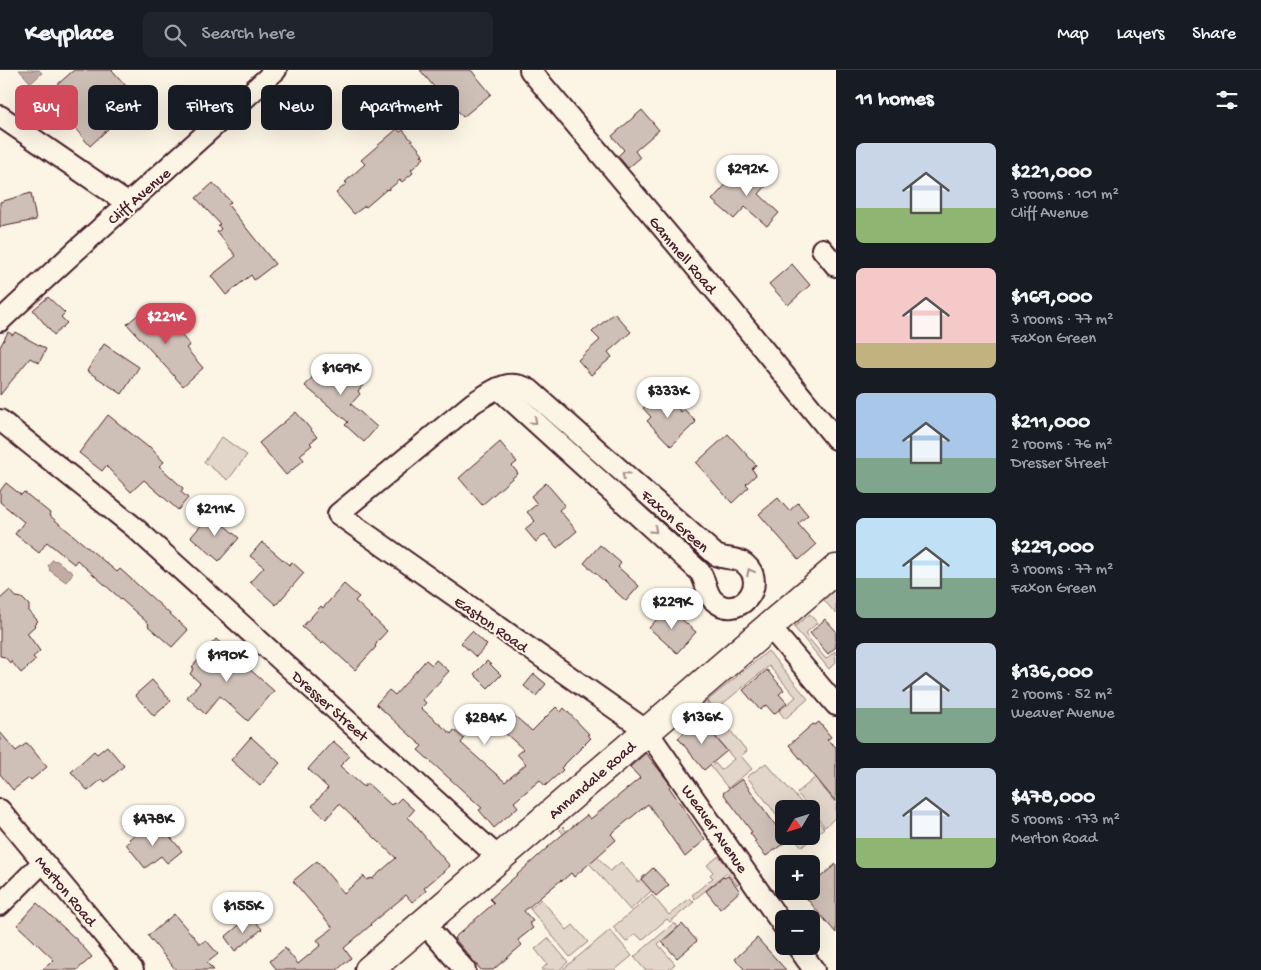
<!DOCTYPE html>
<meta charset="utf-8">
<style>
:root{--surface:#171b24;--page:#20242c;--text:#f1f3f6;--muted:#9ea1a6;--line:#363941;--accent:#d1495b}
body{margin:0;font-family:"Gochi Hand",sans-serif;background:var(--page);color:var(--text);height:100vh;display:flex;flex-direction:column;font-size:19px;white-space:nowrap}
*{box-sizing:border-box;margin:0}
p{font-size:16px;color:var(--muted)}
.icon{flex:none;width:28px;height:28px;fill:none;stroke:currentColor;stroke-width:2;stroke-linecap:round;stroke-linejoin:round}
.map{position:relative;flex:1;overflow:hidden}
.sheet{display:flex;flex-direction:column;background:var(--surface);width:425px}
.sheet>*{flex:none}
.banner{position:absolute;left:15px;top:15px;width:475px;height:45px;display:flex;gap:10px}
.needle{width:32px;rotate:232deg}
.buttons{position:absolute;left:775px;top:730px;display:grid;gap:10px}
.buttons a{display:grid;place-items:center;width:45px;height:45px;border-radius:8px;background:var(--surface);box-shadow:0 5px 20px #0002;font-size:25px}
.price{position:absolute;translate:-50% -42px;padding:0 11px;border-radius:18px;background:#fff;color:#222;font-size:16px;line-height:32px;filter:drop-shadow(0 1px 2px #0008)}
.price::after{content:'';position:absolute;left:50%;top:30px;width:15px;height:11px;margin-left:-8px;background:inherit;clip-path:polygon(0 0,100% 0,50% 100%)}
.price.active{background:var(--accent);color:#fff}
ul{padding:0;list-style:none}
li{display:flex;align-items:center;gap:15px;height:125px;padding:0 20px}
li span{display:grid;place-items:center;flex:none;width:140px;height:100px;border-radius:8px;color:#555}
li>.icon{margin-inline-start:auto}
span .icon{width:60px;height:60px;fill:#fffc;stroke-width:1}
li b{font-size:21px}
h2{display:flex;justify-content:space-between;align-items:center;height:60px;padding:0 20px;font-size:21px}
.chip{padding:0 18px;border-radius:8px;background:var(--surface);box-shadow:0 5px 20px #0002;font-size:18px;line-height:45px}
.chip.active{background:var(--accent);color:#fff}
header{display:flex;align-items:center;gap:30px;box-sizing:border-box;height:70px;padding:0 25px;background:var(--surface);border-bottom:1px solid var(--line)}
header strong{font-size:24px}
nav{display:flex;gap:28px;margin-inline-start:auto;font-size:18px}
.search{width:350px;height:45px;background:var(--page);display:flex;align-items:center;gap:12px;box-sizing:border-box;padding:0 18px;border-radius:8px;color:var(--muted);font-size:19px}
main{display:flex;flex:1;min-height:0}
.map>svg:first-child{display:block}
.green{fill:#e2d5ca;stroke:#967a7a}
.water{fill:#c0aca5;stroke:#917474}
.building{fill:#cfc0b7;stroke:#4a1f2b}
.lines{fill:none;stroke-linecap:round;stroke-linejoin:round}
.street-casing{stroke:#4a1f2b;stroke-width:24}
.secondary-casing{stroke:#4a1f2b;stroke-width:31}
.street{stroke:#fcf5e5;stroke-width:20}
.secondary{stroke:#fcf5e5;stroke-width:28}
.oneway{stroke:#a38a88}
.labels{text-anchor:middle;stroke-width:4;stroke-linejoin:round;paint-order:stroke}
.street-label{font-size:16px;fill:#4a1f2b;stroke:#fcf5e5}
</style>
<header>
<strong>Keyplace</strong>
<div class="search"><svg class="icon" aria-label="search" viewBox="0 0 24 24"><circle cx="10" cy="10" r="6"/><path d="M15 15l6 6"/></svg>Search here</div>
<nav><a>Map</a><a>Layers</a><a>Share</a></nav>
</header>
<main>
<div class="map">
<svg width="836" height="900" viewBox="0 0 836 900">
<rect width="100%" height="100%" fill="#fcf5e5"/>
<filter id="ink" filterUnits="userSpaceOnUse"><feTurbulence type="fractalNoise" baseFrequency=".02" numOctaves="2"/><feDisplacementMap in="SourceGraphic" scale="10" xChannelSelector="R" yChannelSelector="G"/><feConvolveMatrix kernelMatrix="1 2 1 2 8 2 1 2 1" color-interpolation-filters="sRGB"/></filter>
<g filter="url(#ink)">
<path class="green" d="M222,367L247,385L228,410L204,392Z
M836,517V544L823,529Z
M810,544L817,553L805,564L826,589L835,581L836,592L829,599L794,557Z
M768,581L808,629L785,649L779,641L796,627L769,596L715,640L707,631Z
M706,631L747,681L741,686L752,699L728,718L711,697L715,693L721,700L734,689L700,648L690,657L684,649Z
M836,690V698L819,713L836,733V747L825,757L797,723Z
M766,693L807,739H784V754L747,707Z
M811,744L824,758L802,777L793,766H811Z
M563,757L589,787L594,783L610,801L621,792L638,812L649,803L659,814L630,840L560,760Z
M719,786L740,813L737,815L727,803L695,829L692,825L713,808L710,805L713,802L707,795Z
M652,825L669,845L690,828L694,832L670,852L667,849L642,870L636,864L626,872L613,857Z
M541,829L567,860L573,855L588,872L570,887L530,839Z
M674,853L678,857L658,874L675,894L668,900H645L634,887Z
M610,860L632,886L615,900H562Z
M548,868L568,892L559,900H541L547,894L535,879Z"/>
<path class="water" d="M19,0H39L42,3L31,13Z
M52,490L55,491L56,490L73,503L66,512L49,500L50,498L48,496Z"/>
<path class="building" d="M74,0H112L126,16L95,44L108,59L90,76L74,57L78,54L49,22Z
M420,0H471L491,24L463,47L447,28L445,30Z
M642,40L659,60L635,81L640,88L628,98L618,86L624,80L612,66Z
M397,59L400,62L403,60L423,84L421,85L424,88L411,100L413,103L402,112L400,110L388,120L387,119L366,137L365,136L354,144L336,123L347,113L345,112L365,94L361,90Z
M760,98L772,109L759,124L779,143L767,156L745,137L734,149L712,130L737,102L748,112Z
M213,113L231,132L228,135L275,194L254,210L251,205L226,225L211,206L236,186L217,162L221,159L218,155L220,154L196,128Z
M31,123L36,150L0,157V132Z
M792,194L810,215L788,235L769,214Z
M48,227L65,243L61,247L67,253L54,265L33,240Z
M148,236L160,249L164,246L190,275L186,278L203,298L183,316L127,254Z
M614,243L631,262L608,282L612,287L591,305L578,290L600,270L592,262Z
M8,262L13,265L15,262L46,279L39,293L30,288L0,325V277Z
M104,274L139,297L122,324L87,301Z
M330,286L364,314L358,321L360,324L351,334L377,357L364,372L345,355L348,352L305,316Z
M661,321L681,342L684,339L696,352L671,376L647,351L651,347L643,338Z
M296,342L317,367L310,373L312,375L300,385L304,390L286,405L259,373Z
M108,345L148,377L149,376L164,392L159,396L183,418L181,422L188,428L178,440L144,410L131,422L106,396L102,401L79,383Z
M728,364L756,395L752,399L756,405L746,414L749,417L732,433L696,393Z
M500,372L517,392L512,396L518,403L482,435L459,408Z
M6,413L21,425L24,422L50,443L49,445L117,502L120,499L188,560L172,577L148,556L149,554L77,490L74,494L47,472L39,483L15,464L24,452L0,432V421Z
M546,413L565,435L559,440L577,461L557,478L545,464L536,472L525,459L535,451L527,442L537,434L531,426Z
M778,428L789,441L798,433L808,445L798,454L816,475L799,490L759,444Z
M211,444L239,468L219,491L191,467Z
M262,472L289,495L292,492L304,503L276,535L250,512L264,497L250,486Z
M600,475L621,493L618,497L639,516L626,531L584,493Z
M344,514L359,527L355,531L387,561L378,571L375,576L376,577L355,600L324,572L322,574L302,557L321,536L323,538Z
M10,520L16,527L22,528L29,535V541L38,551L34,555L35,556L27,563L40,581L33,587L36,590L21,603L11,591L10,593L5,587L0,586V529Z
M668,537L696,562L677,583L649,558Z
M825,549L836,561V577L828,584L810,563Z
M472,561L487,575L476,587L461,573Z
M216,569L274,621L248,651L220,626L205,644L187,627L200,613L190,604L194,598L192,597Z
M426,590L432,595L436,590L449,601L423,630L426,633L421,638L451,664L454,660L464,669L461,673L505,712L526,694L517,684L523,679L496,655L509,641L532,661L556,637L561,642L564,638L589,664L587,665L591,668L561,698L563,700L545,716L540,710L514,732L518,737L494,758L479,740L482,738L418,680L422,676L376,634L389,620L395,625Z
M487,591L501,605L488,618L474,604Z
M767,600L784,620L779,624L787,633L774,644L766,635L760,640L743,620Z
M534,604L546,614L536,626L524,616Z
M152,610L171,631L154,646L135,625Z
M700,649L727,681L704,700L678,668Z
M819,652L831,667L827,670L836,677V732L789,675L813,654L815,655Z
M0,662L16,681L27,673L47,697L31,710L29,708L13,720L0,704Z
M251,667L280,693L260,716L231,690Z
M333,671L350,686L340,696L364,717L367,713L391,735L393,733L395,734L401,728L414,740L408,747L450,796L424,818L426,821L412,832L406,825L370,854L371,855L344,878L351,888L337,900H277L270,891L285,878L298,894L321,875L317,870L333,858L293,811L317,791L344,823L364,806L367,810L371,808L372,809L396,788L339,734L326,749L312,736L328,718L308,699Z
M107,676L124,696L105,712L102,709L88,721L71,702L94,681L97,684Z
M646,683L671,715L669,717L705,770L685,787L648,734L611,764L616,770L582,800L574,807L571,803L562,811L561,810L524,841L533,851L529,853L533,858L518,870L522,875L493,900H481L454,868L494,833L490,829L556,770L587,745L590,749L593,747L640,708L630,697Z
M742,709L787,771L766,786L754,772L756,771L750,763L752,762L723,723Z
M155,755L165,767L168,764L182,781L167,793L161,786L145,798L126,774L131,771L129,769L142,760L145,763Z
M836,794V863L802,823L804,821H811V815Z
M653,798L669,815L656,826L641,809Z
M728,806L740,821L720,839L706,821L723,807L724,808Z
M37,833L77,870L92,887L77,900H42L54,890L17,855Z
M174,844L200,874L206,870L218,884L207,893L214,900H176L148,866Z
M252,848L262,859L235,881L225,867L244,851L246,854Z
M682,854L697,871L677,888L662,872Z
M757,868L786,900H745L735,889Z"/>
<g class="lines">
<defs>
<path id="street" d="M530,0L730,238L836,369
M0,46L127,133
M822,179L836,196
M0,251C90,166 184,84 276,0
M498,318L700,502C706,511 706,523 713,530C737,553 770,515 745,494C737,487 726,490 716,485L530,320C507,307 493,321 473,333L338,444L647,661L784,857
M0,350L134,457L499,788
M769,556L836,635
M0,740L133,900
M0,835L43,792
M424,853L465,900
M797,876L814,900"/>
<path id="secondary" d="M369,900L836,499"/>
</defs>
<use href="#street" class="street-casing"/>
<use href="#secondary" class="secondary-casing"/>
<use href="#street" class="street"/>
<use href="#secondary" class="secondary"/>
</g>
<defs><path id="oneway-chevron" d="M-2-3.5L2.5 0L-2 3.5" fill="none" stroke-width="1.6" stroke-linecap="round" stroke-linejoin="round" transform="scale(1.25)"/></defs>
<g class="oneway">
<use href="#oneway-chevron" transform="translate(534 351) rotate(42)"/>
<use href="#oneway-chevron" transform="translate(625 405) rotate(-138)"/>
<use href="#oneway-chevron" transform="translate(654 460) rotate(42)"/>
<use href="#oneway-chevron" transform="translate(750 502) rotate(-118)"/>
</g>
</g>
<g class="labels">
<g class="street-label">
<text transform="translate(138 125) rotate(-41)" y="6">Cliff Avenue</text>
<text transform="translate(684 184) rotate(50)" y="6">Gammell Road</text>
<text transform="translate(676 450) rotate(42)" y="6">Faxon Green</text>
<text transform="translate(492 553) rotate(35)" y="6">Easton Road</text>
<text transform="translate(331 635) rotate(42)" y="6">Dresser Street</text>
<text transform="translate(591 709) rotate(-41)" y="6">Annandale Road</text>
<text transform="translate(716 758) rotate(55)" y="6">Weaver Avenue</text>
<text transform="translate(67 820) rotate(50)" y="6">Merton Road</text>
</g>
</g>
</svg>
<div class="buttons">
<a><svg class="needle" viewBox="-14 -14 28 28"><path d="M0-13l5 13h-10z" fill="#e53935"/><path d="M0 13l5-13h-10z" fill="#9ea1a6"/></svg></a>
<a>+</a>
<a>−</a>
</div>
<b class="price" style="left:747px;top:127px">$292K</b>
<b class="price active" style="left:166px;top:275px">$221K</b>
<b class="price" style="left:341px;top:326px">$169K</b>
<b class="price" style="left:668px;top:349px">$333K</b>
<b class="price" style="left:215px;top:467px">$211K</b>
<b class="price" style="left:672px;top:560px">$229K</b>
<b class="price" style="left:227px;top:613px">$190K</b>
<b class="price" style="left:702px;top:675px">$136K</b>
<b class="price" style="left:485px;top:676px">$284K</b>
<b class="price" style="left:153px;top:777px">$478K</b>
<b class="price" style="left:243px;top:864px">$155K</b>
<div class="banner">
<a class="chip active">Buy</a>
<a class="chip">Rent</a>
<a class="chip">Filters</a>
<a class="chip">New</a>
<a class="chip">Apartment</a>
</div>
</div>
<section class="sheet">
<h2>11 homes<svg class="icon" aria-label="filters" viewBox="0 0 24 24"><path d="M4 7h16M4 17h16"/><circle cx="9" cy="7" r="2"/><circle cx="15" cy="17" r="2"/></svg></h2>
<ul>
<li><span style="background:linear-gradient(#c9d6e8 65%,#8fb573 0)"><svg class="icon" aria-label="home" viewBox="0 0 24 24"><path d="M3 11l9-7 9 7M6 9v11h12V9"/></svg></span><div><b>$221,000</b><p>3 rooms · 101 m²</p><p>Cliff Avenue</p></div></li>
<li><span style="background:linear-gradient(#f6c9c9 75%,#c2b280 0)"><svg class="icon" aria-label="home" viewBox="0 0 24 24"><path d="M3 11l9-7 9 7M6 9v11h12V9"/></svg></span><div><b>$169,000</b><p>3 rooms · 77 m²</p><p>Faxon Green</p></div></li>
<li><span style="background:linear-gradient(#a9c7e8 65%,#7fa58c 0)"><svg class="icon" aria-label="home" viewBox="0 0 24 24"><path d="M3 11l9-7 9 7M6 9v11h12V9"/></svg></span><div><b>$211,000</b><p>2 rooms · 76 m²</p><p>Dresser Street</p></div></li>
<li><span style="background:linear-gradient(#bfe0f5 60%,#7fa58c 0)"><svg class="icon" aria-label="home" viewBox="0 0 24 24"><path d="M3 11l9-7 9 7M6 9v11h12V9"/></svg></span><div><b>$229,000</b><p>3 rooms · 77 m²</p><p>Faxon Green</p></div></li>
<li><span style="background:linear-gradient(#c9d6e8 65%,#7fa58c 0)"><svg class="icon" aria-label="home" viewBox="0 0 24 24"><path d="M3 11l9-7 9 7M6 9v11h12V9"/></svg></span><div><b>$136,000</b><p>2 rooms · 52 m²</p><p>Weaver Avenue</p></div></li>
<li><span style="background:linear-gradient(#c9d6e8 70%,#8fb573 0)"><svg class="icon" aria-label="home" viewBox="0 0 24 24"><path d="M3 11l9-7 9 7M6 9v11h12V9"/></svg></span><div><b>$478,000</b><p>5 rooms · 173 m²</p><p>Merton Road</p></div></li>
</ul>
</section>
</main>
